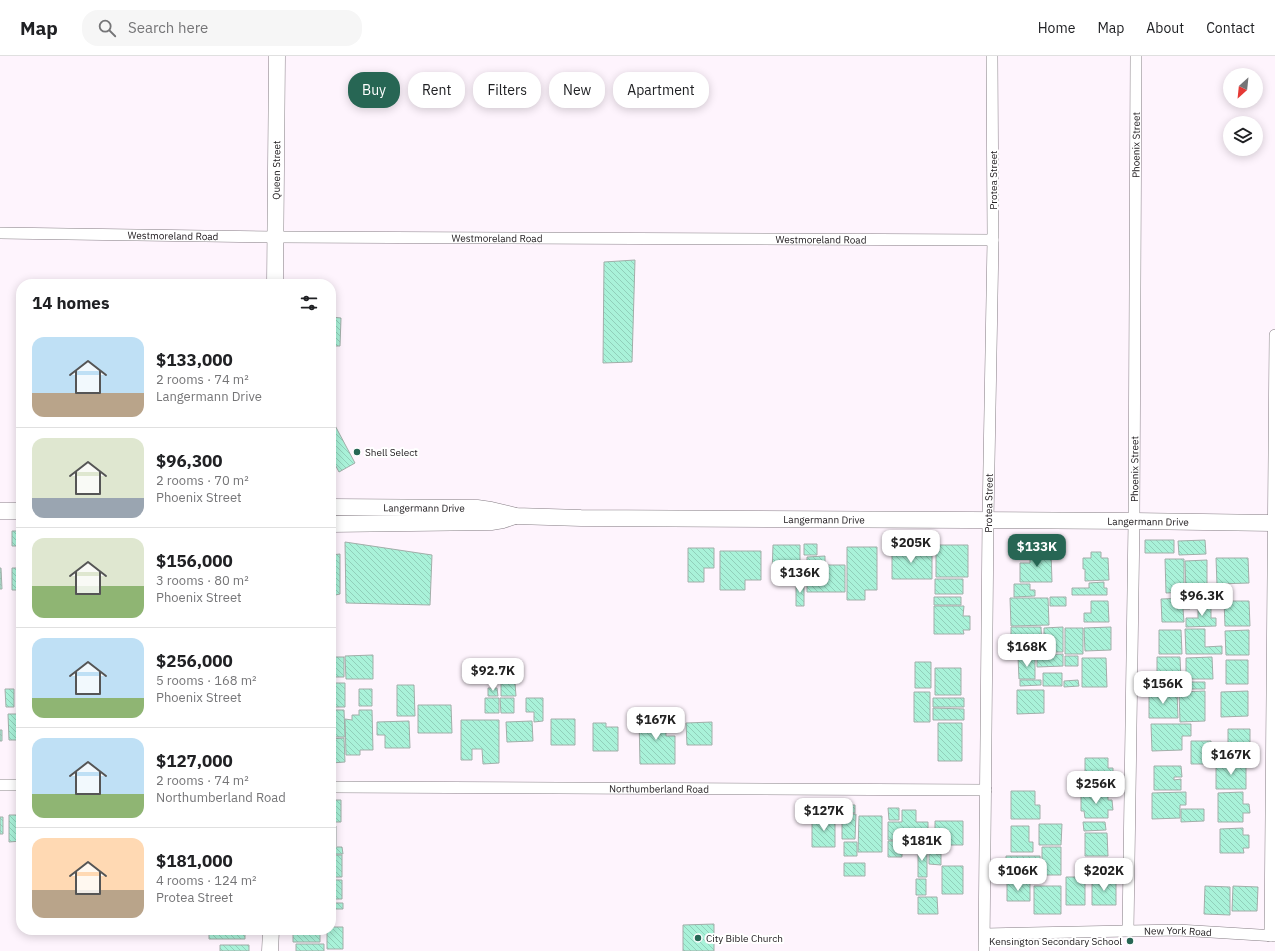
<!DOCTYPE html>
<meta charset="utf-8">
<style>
:root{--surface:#fff;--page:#f6f6f6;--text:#202124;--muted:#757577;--line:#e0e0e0;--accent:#276654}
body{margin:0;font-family:"IBM Plex Sans",sans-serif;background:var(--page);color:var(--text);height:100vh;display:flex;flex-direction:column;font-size:15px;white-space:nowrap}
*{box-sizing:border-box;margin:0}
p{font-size:13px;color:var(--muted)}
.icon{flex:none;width:22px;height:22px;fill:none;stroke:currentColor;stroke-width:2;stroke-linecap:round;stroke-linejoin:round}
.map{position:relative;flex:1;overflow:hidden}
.details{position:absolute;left:16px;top:223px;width:320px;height:656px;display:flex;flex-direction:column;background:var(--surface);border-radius:16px;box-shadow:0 2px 10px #0003}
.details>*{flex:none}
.guide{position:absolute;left:348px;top:16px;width:380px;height:36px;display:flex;gap:8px}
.needle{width:26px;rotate:207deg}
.fabs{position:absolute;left:1223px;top:12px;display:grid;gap:8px}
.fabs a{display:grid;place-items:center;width:40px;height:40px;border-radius:50%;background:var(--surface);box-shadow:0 2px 10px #0003;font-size:20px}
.price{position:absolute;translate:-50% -34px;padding:0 9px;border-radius:8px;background:#fff;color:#222;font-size:13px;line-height:26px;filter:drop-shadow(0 1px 2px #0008)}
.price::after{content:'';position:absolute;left:50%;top:24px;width:12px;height:9px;margin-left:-6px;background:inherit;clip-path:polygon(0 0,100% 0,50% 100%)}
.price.on{background:var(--accent);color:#fff}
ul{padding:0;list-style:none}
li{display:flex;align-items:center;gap:12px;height:100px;padding:0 16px}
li+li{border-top:1px solid var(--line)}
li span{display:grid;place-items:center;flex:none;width:112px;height:80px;border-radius:12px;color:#555}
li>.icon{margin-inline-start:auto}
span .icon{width:48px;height:48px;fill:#fffc;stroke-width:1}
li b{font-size:17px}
h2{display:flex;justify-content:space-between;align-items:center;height:48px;padding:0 16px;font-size:17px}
.chip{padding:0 14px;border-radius:16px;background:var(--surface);box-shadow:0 2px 10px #0003;font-size:14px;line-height:36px}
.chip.on{background:var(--accent);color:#fff}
header{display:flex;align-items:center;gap:24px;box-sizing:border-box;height:56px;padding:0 20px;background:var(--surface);border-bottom:1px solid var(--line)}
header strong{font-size:19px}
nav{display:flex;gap:22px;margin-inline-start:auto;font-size:14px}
.search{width:280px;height:36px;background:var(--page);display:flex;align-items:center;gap:10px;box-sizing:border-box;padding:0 14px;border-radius:16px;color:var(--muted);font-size:15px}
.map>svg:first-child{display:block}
.building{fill:url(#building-back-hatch);stroke:#a2aea9}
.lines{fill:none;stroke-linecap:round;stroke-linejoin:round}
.street-casing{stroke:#867e85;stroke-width:12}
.secondary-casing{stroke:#867e85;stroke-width:17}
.street{stroke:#fff;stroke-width:11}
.secondary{stroke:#fff;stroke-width:16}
.poi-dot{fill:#276654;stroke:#fff;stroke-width:1.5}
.labels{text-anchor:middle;stroke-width:4;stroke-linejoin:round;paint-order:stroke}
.street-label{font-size:10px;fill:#242023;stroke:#fff}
.poi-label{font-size:10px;fill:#242023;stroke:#fff;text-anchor:start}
</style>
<header>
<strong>Map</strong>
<div class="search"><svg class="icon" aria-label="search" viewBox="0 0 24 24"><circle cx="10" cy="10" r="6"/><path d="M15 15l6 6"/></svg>Search here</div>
<nav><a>Home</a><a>Map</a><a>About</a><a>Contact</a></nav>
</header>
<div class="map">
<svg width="1275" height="895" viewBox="0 0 1275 895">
<defs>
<pattern id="building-back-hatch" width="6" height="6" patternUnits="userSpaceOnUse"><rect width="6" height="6" fill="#a9f2d9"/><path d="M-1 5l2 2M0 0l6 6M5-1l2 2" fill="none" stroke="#91cfba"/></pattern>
</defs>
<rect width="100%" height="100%" fill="#fef4fd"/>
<path class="building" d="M635,204L632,306L603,307L604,206Z
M331,261L341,262L340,290H331Z
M331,362L355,407L339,416L331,401Z
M12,475H21V490H12Z
M1145,484H1174V497H1145Z
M1205,484L1206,498L1179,499L1178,485Z
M345,486L432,499L430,549L346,547Z
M804,488H817V499H804Z
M773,489H800V520H772Z
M936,489H968V521H936Z
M847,491H877V534H865V544H847Z
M892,491H906L905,495H932V523H892Z
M688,492H714V512H704V526H688Z
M720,495H761V524H745V534H720Z
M1030,496H1051L1052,526H1020V507H1030Z
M1091,496H1101V502H1108L1109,524L1085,525V513H1083V502H1091Z
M340,498V538L331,540V499Z
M825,500V509H845V536H807V501Z
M1216,502H1248L1249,527L1217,528Z
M1165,503H1184V536L1166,537Z
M1207,504V536H1186L1185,505Z
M0,512H1L2,533H0Z
M12,512H21V534H12Z
M935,523H963V538H935Z
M1104,526V532H1107V539H1072V532H1089V527Z
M796,527H804V550H796Z
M1014,528H1030V534H1035V540L1014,541Z
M934,541H961V549H934Z
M1050,541H1066V550H1050Z
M1010,542H1048L1049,569L1011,570Z
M1190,542V553H1183L1184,566H1162L1161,543Z
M1091,545H1108L1109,566H1084V557H1091Z
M1224,545H1249L1250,570H1225Z
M1198,546H1211V562H1216V570L1186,571V562H1198Z
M934,550H964L963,560H970V574H963L964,578H934Z
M1011,571H1041L1042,595H1011Z
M1063,571V596H1044V572Z
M1111,571V594L1085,595L1084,572Z
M1065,572H1083V598H1065Z
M1185,573H1205V591L1222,590V598H1186Z
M1159,574H1181L1182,598H1159Z
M1249,574V599H1226L1225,575Z
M1063,598V610L1037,611V599Z
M373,599V623H346L345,600Z
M1065,600H1078V610H1065Z
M331,601H344V621H331Z
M1018,601H1035V623H1019Z
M1157,601H1180L1181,624L1157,625Z
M1212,601L1213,623H1186V602Z
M1082,602H1106L1107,631H1082Z
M1226,604H1248V628H1226Z
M915,606H931V632H915Z
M935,612H961V639H935Z
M1043,617H1062V630H1043Z
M1020,624H1041V629L1020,630Z
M1078,624L1079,630L1064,631V625Z
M1178,626H1205V633H1178Z
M331,627H345V651H331Z
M501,627H515L516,640H501Z
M397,629H414L415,660H397Z
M488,632H497L498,640H488Z
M5,633H14V651H6Z
M359,633H372V650H359Z
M1017,634H1044V657L1017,658Z
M1205,635V665L1180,666L1179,636Z
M1248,635V660L1221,661V636Z
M914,636H930V666H914Z
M1177,636L1178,662H1149V637Z
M485,642H499V657H485Z
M500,642H514V657H501Z
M526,642H543V665L534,666V656H526Z
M933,642H964V651H933Z
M418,649H451L452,677H418Z
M933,652L964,653V664H933Z
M331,654H344L345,681H331Z
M359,654H372L373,694H360V699H346L345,663L352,664V659H359Z
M8,658H21V684H9Z
M646,659H666V680H675V708H640L639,662H646Z
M551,663H575V689H551Z
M461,664H499V707L483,708L482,693H472V704H461Z
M409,665L410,692H385V679H377V666Z
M532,665L533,685L507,686L506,666Z
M712,666V689H687L686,667Z
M593,667H606V671H618V695H593Z
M938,667H962V705H938Z
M1151,668H1191V680H1182V694L1152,695Z
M1228,673H1250V701H1228Z
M0,674H2V685H0Z
M344,682L345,706L331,707V683Z
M1191,685H1211L1212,708H1191Z
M1085,702H1108V712H1113V719H1109V727H1085Z
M1246,706V733H1216V707Z
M1154,710H1181L1182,721H1174V724L1181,723V734H1154Z
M1011,735H1035V749H1040V763H1011Z
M1108,736V744H1112L1113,754H1108V762H1085L1084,755H1081V737Z
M1186,736V749H1180V762L1152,763V737Z
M1243,736V748H1249L1250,757H1243V766H1218V737Z
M331,744H341V766H331Z
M844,749H855V757H844Z
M888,752H899V764H889Z
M1181,753H1204V765L1181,766Z
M17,754H21V785L9,786V759H17Z
M902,754H916V766H928V784H888V766H902Z
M842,758H856L855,783H842Z
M819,759H829V764H835V791H812V764H819Z
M859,760H882V796H858Z
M0,761H3V778H0Z
M935,765H963V789H935Z
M1083,766H1105L1106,774L1084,775Z
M1039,768H1062L1061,789H1039Z
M331,770H336V790H331Z
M1011,770H1029V786H1033V796H1011Z
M1243,772V779H1249V792H1243L1244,797H1220V773Z
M1085,777H1107L1108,800H1085Z
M904,784L914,785V794L904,793Z
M888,785H902V801H888Z
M844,786H857V800H844Z
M929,790H936V798H941V809L929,808Z
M331,791H342L343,798H331Z
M918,791H927V821H918Z
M1042,791H1061V819H1042Z
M331,799H342V821H331Z
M1006,800H1040V813H1033V822H1006Z
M1090,803H1116V817H1090Z
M844,807H865V820H844Z
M942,810H963V838H942Z
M1066,821H1078V825H1085V849H1066Z
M916,823H926V839H916Z
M1092,823H1109V826H1116V849H1092Z
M331,824H342V843H331Z
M1007,826H1030V845H1007Z
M1034,830H1061V858H1034Z
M1205,830L1230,831V859L1204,858Z
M1233,830L1258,831L1257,855H1232Z
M918,841H937L938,858H918Z
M331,847H343V853H331Z
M714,868V895H683V869Z
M331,871H343V893H327V874H331Z
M209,874H245V883H209Z
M293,874H320V886H293Z
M296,888H324V895H296Z
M220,889H249V895H220Z"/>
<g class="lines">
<defs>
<g id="street">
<path id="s1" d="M0,177L276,181L993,184"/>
<path d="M0,729H21"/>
<path id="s2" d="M331,731L986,734"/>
<path id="s3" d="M1128,875L1134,465L1136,0"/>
<path id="s4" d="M985,878L1178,874L1275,880"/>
<path d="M1270,880L1275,279"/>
<path id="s5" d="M984,895L988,464L993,184L992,0"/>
</g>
<g id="secondary">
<path id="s6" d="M275,228L277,0"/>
<path id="s7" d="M331,451L477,452L491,454L516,460L581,462L1134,465L1275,467"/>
<path d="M0,455H21"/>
<path d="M331,468L491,466L503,464L515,460"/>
<path d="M270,895L271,874"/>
</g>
</defs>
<use href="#street" class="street-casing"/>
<use href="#secondary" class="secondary-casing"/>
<use href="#street" class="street"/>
<use href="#secondary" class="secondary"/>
</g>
<g class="poi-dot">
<circle cx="357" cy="396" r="4"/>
<circle cx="698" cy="882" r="4"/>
<circle cx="1130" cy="885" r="4"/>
</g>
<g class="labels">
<g class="street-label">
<text dy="4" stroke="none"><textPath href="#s3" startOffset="786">Phoenix Street</textPath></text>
<text dy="4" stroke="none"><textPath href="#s6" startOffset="114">Queen Street</textPath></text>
<text transform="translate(993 124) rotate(-90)" y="4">Protea Street</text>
<text dy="4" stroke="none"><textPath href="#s1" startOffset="173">Westmoreland Road</textPath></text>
<text dy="4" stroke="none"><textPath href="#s1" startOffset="497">Westmoreland Road</textPath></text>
<text dy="4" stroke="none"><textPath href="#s1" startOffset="821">Westmoreland Road</textPath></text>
<text dy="4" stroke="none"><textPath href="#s3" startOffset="462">Phoenix Street</textPath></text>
<text dy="4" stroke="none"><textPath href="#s5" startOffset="448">Protea Street</textPath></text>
<text dy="4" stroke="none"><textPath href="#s7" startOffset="93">Langermann Drive</textPath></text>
<text dy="4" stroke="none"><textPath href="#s7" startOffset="494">Langermann Drive</textPath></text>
<text dy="4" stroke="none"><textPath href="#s7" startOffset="818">Langermann Drive</textPath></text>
<text dy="4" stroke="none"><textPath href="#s2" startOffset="328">Northumberland Road</textPath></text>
<text dy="4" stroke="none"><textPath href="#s4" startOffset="193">New York Road</textPath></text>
</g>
<g class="poi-label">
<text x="365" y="400">Shell Select</text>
<text x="706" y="886">City Bible Church</text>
<text x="1122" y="889" text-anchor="end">Kensington Secondary School</text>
</g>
</g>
</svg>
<div class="fabs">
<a><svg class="needle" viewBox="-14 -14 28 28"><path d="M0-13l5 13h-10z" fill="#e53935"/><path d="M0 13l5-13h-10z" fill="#757577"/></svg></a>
<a><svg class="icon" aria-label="layers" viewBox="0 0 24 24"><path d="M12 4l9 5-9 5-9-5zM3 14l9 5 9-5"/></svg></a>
</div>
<b class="price" style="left:911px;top:508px">$205K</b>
<b class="price on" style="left:1037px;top:512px">$133K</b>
<b class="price" style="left:800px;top:538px">$136K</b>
<b class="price" style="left:1202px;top:561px">$96.3K</b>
<b class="price" style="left:1027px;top:612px">$168K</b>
<b class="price" style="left:493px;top:636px">$92.7K</b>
<b class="price" style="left:1163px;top:649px">$156K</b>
<b class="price" style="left:656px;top:685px">$167K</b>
<b class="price" style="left:1231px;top:720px">$167K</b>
<b class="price" style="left:1096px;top:749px">$256K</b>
<b class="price" style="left:824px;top:776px">$127K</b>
<b class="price" style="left:922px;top:806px">$181K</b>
<b class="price" style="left:1018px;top:836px">$106K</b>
<b class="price" style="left:1104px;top:836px">$202K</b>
<div class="guide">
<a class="chip on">Buy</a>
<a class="chip">Rent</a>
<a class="chip">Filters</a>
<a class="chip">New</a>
<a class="chip">Apartment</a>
</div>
<section class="details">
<h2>14 homes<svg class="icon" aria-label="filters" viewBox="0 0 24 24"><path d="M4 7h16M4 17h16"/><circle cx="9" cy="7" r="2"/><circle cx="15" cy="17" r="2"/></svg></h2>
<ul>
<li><span style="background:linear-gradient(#bfe0f5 70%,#b9a48a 0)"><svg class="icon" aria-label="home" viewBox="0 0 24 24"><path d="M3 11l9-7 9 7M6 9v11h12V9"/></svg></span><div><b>$133,000</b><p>2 rooms · 74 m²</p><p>Langermann Drive</p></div></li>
<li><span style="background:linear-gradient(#dfe7d0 75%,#9aa5b1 0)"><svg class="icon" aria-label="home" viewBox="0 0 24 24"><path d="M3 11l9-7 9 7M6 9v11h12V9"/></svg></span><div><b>$96,300</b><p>2 rooms · 70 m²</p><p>Phoenix Street</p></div></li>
<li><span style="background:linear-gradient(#dfe7d0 60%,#8fb573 0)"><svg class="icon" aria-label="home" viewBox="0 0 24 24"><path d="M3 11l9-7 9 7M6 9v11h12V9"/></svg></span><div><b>$156,000</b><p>3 rooms · 80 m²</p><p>Phoenix Street</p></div></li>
<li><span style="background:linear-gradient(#bfe0f5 75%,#8fb573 0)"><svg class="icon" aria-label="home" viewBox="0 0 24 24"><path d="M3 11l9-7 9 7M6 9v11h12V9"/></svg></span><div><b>$256,000</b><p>5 rooms · 168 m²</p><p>Phoenix Street</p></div></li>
<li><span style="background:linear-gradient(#bfe0f5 70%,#8fb573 0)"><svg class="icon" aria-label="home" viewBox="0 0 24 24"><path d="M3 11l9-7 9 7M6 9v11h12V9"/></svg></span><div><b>$127,000</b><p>2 rooms · 74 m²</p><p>Northumberland Road</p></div></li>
<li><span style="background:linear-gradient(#ffd9b3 65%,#b9a48a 0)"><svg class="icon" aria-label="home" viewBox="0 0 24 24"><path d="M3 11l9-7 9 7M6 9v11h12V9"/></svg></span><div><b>$181,000</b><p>4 rooms · 124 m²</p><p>Protea Street</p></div></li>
</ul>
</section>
</div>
